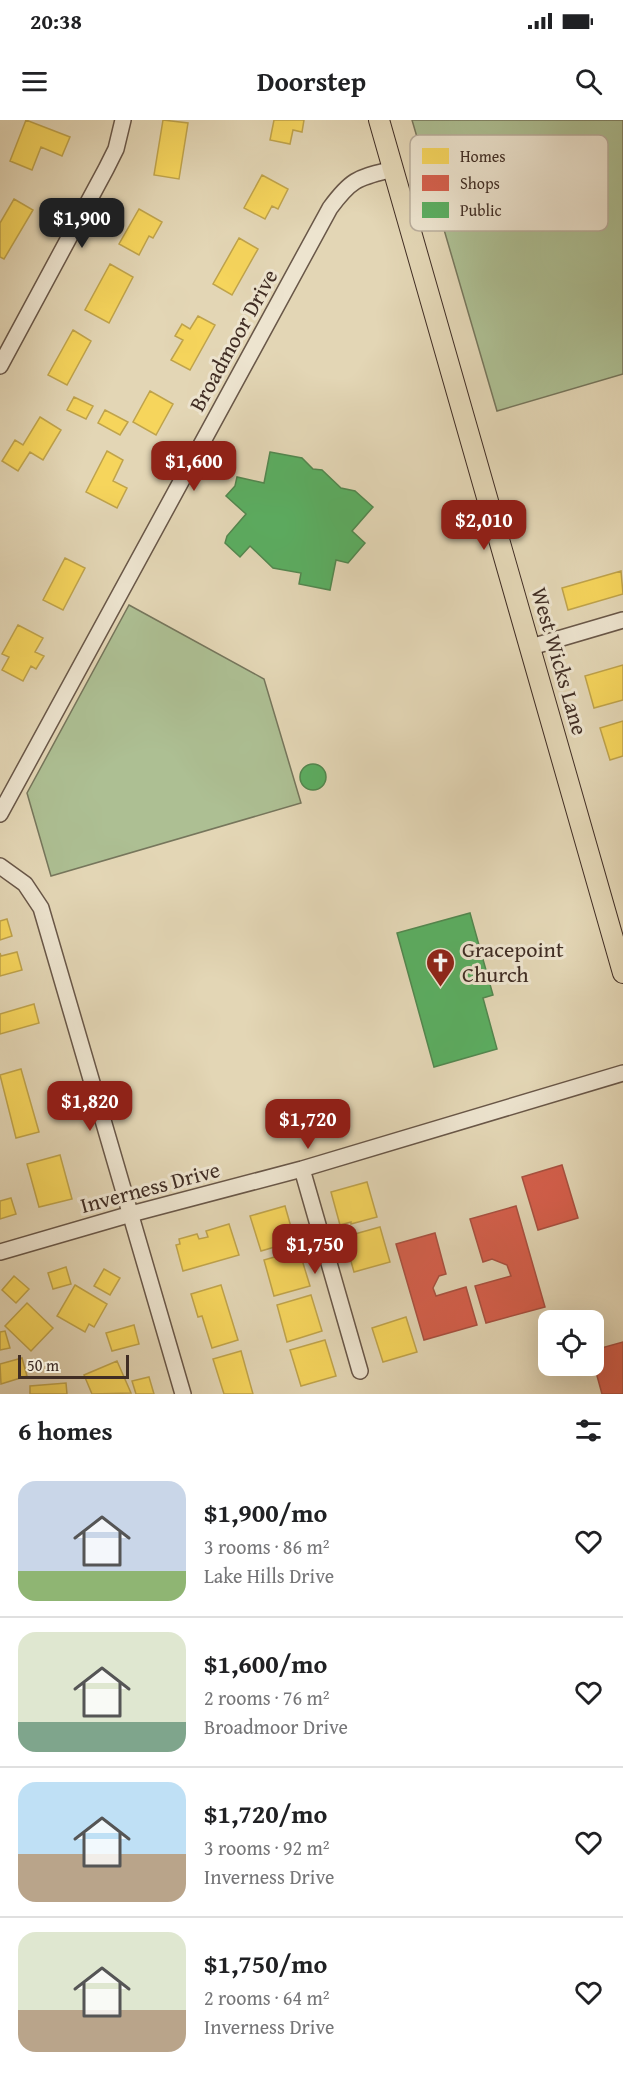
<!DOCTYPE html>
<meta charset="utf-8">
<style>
:root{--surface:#fff;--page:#f6f6f6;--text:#202124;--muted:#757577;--line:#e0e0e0;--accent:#8f2418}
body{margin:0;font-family:"Gentium Book Plus",serif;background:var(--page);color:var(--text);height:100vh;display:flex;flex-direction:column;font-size:22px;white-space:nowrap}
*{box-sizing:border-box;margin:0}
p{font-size:20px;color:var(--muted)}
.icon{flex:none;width:33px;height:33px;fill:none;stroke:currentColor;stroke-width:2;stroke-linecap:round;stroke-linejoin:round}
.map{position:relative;height:1274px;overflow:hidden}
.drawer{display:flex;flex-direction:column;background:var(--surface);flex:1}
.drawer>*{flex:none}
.fabs{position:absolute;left:538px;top:1190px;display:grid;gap:12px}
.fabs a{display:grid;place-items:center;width:66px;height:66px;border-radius:12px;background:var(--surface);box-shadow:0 6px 24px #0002;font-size:30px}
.scale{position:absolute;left:18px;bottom:15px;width:111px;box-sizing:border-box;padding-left:6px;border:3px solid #402d24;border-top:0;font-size:16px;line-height:21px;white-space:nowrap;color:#402d24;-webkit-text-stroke:4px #ede4cf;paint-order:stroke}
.price{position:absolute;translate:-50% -51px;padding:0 14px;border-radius:12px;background:var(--accent);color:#fff;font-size:20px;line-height:39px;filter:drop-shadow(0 2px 3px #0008)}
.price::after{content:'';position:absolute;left:50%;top:36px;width:18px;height:14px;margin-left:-9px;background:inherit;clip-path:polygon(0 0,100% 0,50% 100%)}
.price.selected{background:#222;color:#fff}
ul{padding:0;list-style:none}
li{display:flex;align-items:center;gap:18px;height:150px;padding:0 18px}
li+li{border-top:2px solid var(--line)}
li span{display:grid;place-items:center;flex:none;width:168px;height:120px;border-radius:18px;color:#555}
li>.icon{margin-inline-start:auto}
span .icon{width:72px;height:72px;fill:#fffc;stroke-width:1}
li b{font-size:26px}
h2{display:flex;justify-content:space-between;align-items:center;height:72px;padding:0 18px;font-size:26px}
.status{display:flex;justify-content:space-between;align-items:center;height:42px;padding:0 30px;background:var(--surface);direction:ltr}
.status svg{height:16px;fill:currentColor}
header{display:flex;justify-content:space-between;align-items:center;height:78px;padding:0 18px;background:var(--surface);font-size:27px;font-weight:700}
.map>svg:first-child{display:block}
.green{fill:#adbf93;stroke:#76765c;stroke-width:1.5}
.homes{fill:#f6d55c;stroke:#bfa34b;stroke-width:1.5}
.shops{fill:#d6604d;stroke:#a95141;stroke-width:1.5}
.public{fill:#5aae61;stroke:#52874f;stroke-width:1.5}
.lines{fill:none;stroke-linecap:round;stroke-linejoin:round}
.minor-casing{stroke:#695748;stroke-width:18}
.major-casing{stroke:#402d24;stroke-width:22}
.minor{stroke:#ede4cf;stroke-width:15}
.major{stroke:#e3d6b5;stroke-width:20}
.labels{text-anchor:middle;stroke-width:6;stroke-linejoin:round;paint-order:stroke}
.street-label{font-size:22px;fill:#402d24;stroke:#ede4cf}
.poi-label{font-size:22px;fill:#402d24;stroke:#ede4cf;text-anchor:start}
.key{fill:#ede4cf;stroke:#b9ad9c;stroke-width:1.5}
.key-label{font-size:16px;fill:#402d24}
</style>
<div class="status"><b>20:38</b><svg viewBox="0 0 49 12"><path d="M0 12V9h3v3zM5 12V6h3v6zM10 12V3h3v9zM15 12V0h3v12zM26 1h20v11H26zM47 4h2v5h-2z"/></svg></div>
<header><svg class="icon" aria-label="menu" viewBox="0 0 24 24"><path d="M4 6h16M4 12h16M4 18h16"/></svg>Doorstep<svg class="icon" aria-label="search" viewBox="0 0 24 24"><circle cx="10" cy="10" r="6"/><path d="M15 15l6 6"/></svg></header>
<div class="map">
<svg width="623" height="1274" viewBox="0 0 623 1274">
<rect width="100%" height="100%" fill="#e3d6b5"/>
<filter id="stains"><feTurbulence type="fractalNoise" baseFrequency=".00333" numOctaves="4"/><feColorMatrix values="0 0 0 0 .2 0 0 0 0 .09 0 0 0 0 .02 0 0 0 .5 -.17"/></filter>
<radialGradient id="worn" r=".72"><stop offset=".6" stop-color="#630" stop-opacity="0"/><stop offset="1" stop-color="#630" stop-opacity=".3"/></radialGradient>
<path class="green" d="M412,0H623V254L497,291Z
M129,485L264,559L301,683L51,756L27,673Z"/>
<path class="homes" d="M26,0L70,17L62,36L41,27L32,50L10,41Z
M163,0L188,3L179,59L154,55Z
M274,0H304L302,12L293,10L290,24L270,20Z
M262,55L288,69L278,89L272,86L265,99L244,88Z
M14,79L33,90L4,139L0,137V103Z
M139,89L162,102L153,118L149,116L139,135L119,124Z
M239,118L258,129L232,175L213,164Z
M110,144L133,157L109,203L85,190Z
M198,196L215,205L190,250L171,240L183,220L175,216L182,204L190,209Z
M73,210L91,221L67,265L48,255Z
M150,271L173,284L156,315L133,302Z
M74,277L93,286L86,299L67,290Z
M105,290L128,302L120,315L98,303Z
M40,297L61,310L43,340L30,332L18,351L2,341L15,320L23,325Z
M107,331L123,340L113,361L127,368L117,388L86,372Z
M65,438L85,448L63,490L43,480Z
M621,451L623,474L568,490L562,468Z
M18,505L43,518L35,532L44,536L36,549L31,546L23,561L2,550L9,537L2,534Z
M623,545V580L594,588L585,556Z
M623,601V636L610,640L600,608Z
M7,799L12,816L0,820V801Z
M17,832L22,850L0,856V833L1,836Z
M34,884L39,903L0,914V894Z
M21,949L39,1012L16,1018L0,955Z
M60,1035L72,1079L39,1087L27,1044Z
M367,1062L377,1097L351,1104V1102L340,1105L331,1072Z
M11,1078L16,1094L0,1099V1081Z
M285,1086L295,1121L261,1131L250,1096Z
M229,1104L239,1135L183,1151L176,1125L180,1124L179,1119L197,1114L199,1119L208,1117L206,1111Z
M380,1107L390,1142L354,1152L344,1117Z
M299,1130L310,1166L274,1176L264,1140Z
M66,1147L71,1164L53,1169L48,1153Z
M104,1149L120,1158L110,1175L94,1166Z
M14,1156L29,1169L16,1183L2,1170Z
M75,1165L107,1184L94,1207L89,1204L85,1212L57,1196Z
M221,1165L238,1220L212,1228L202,1196L198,1197L191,1174Z
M311,1175L322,1211L287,1222L277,1185Z
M27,1183L53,1208L31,1231L5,1206Z
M406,1197L417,1232L383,1242L372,1208Z
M134,1205L139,1224L112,1231L106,1213Z
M5,1211L10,1228L0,1230V1212Z
M325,1220L336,1256L301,1266L290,1230Z
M241,1231L253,1274H224L213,1239Z
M22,1238L27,1256L1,1264L0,1244Z
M117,1241L131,1273L92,1274L84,1255Z
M149,1257L154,1274H136L132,1261Z
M66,1263L67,1274H30V1266Z"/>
<path class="shops" d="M562,1045L578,1098L538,1110L522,1057Z
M516,1086L545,1187L486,1203L475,1166L511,1156L507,1145L492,1139L483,1142L470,1099Z
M435,1113L446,1154L439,1156L433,1168L436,1176L466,1167L477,1205L424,1220L396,1124Z
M623,1222V1274H602L594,1245V1230Z"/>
<path class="public" d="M270,332L302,338L313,349L322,350L341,368L355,371L373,387L352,411L365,423L348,443L336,440L330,470L299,464L301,453L273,448L250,426L240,437L225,423L227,416L246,394L226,376L235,366L237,357L264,363Z
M300 657a13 13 0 1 1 26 0a13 13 0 1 1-26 0Z
M470,793L493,875L483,878L497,929L434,947L397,813Z"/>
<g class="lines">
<defs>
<path id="minor" d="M0,246L106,49L116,29L123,0
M531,527L623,500
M0,694L330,88C352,58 358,58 393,49
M0,746L25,764L41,788L183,1274
M302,1049L360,1251
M0,1132L131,1094L302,1049L623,953"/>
<path id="major" d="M379,0L623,853"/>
</defs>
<use href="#minor" class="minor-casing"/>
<use href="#major" class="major-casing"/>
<use href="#minor" class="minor"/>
<use href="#major" class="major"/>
</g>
<defs>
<symbol id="church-pin" viewBox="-11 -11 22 30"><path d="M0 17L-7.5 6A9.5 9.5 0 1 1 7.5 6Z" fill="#8f2418" stroke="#ede4cf"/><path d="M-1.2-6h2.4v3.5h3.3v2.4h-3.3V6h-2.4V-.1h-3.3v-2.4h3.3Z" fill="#fff"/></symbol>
</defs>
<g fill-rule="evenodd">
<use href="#church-pin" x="424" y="826" width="33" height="45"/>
</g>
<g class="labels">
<g class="street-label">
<text transform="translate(233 220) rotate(-61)" y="8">Broadmoor Drive</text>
<text transform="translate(560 541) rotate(74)" y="8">West Wicks Lane</text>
<text transform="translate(150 1067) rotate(-15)" y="8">Inverness Drive</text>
</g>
<g class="poi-label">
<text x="462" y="837">Gracepoint<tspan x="462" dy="25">Church</tspan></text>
</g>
</g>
<rect x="410" y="15" width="198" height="96" rx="9" class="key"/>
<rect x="422" y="28" width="27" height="16" fill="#f6d55c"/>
<rect x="422" y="55" width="27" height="16" fill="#d6604d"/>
<rect x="422" y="82" width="27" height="16" fill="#5aae61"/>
<g class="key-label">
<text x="460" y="42">Homes</text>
<text x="460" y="69">Shops</text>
<text x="460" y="96">Public</text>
</g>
<rect width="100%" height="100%" filter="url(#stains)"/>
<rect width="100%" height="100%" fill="url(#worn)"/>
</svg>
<div class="fabs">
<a><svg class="icon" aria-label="locate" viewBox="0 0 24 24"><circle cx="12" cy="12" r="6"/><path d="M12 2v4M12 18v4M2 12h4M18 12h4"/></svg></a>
</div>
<div class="scale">50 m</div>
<b class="price selected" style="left:82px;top:129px">$1,900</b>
<b class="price" style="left:194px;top:372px">$1,600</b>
<b class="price" style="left:484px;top:431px">$2,010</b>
<b class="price" style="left:90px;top:1012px">$1,820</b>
<b class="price" style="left:308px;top:1030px">$1,720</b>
<b class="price" style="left:315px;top:1155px">$1,750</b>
</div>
<section class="drawer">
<h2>6 homes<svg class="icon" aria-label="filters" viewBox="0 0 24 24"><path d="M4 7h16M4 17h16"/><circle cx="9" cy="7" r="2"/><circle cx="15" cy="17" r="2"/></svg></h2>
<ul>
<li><span style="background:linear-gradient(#c9d6e8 75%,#8fb573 0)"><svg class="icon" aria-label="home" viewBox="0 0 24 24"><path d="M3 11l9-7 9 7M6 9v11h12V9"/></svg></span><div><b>$1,900/mo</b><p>3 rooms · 86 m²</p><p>Lake Hills Drive</p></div><svg class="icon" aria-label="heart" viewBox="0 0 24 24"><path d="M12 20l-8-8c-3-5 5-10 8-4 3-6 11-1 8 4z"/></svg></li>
<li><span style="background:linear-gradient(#dfe7d0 75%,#7fa58c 0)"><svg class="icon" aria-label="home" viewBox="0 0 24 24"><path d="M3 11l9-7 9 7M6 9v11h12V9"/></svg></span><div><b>$1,600/mo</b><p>2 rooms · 76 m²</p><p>Broadmoor Drive</p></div><svg class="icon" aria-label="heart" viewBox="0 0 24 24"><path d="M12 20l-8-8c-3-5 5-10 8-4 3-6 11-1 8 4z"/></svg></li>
<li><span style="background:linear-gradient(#bfe0f5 60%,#b9a48a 0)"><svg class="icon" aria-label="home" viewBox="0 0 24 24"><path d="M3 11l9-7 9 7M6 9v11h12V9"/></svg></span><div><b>$1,720/mo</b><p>3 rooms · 92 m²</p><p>Inverness Drive</p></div><svg class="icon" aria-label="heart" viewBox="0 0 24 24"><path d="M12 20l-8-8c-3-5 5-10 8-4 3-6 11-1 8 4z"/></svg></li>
<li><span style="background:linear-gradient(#dfe7d0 65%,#b9a48a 0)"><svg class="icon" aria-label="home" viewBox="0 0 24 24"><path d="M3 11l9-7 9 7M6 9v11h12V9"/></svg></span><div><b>$1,750/mo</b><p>2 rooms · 64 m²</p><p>Inverness Drive</p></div><svg class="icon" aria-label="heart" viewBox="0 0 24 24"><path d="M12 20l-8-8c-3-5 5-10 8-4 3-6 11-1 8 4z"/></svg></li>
</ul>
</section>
